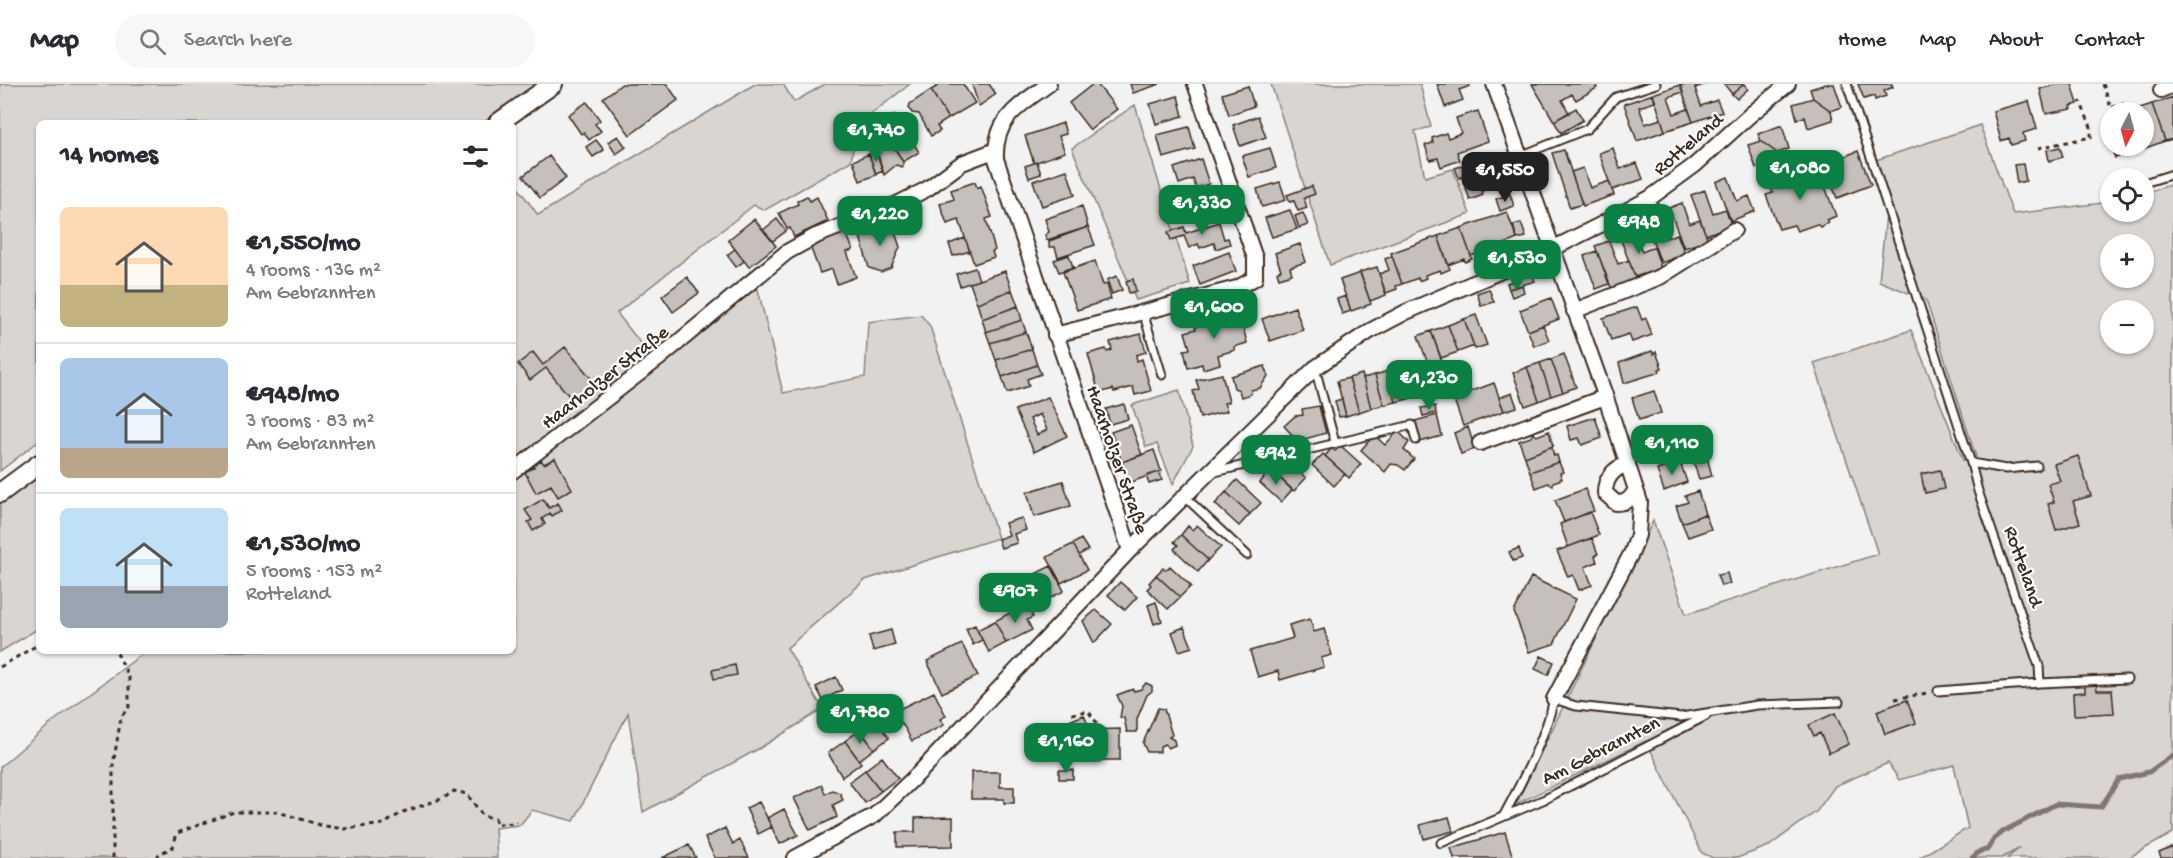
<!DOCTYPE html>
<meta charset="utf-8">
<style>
:root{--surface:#fff;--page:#f7f7f7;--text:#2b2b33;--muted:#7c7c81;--line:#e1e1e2;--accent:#0b8043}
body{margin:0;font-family:"Gochi Hand",sans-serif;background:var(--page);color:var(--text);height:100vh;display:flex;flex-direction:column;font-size:22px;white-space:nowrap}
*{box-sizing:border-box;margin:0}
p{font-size:20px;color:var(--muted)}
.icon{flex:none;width:33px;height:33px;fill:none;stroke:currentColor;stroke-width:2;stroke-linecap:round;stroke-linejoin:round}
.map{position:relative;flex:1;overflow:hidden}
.side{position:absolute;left:36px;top:36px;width:480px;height:534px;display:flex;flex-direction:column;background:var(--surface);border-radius:9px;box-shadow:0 2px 4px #0004}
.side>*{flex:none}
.needle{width:39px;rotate:186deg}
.buttons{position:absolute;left:2100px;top:18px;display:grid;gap:12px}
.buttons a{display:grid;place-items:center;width:54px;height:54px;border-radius:50%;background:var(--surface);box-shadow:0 2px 4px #0004;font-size:30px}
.price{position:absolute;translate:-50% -51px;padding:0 14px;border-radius:12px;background:var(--accent);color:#fff;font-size:20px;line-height:39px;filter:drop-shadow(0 2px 3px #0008)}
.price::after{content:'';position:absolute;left:50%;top:36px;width:18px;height:14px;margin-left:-9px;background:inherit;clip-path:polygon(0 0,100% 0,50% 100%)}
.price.active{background:#222;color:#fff}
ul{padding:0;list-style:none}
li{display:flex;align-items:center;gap:18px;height:150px;padding:0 24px}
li+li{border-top:2px solid var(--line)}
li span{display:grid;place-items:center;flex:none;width:168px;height:120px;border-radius:9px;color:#555}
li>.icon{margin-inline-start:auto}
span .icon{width:72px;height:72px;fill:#fffc;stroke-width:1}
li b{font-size:26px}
h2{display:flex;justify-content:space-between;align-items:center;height:72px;padding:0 24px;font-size:26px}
header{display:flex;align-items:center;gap:36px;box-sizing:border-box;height:84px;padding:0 30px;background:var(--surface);border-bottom:2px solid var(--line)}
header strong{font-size:28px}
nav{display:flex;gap:33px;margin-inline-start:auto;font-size:21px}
.search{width:420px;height:54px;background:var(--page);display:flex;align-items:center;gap:15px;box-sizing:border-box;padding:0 21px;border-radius:33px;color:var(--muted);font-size:22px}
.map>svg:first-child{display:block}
.green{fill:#d8d5d2;stroke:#8a8078;stroke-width:1.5;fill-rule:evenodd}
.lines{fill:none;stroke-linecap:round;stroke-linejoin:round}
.stream{stroke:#827770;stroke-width:5}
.building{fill:#c6c0bd;stroke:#3b2a1e;stroke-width:1.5;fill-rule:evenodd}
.lane-casing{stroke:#3b2a1e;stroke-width:11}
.street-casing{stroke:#3b2a1e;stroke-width:18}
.secondary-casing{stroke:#3b2a1e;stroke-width:22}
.path{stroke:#3b2a1e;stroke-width:3;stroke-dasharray:4.5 4.5;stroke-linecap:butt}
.lane{stroke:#fff;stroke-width:7}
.street{stroke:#fff;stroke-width:14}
.secondary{stroke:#fff;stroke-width:18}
.labels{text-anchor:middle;stroke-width:4.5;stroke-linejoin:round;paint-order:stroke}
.street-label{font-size:20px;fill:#3b2a1e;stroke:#fff}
</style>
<header>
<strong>Map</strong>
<div class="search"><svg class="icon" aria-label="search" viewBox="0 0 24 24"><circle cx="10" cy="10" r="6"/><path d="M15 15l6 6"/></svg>Search here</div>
<nav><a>Home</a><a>Map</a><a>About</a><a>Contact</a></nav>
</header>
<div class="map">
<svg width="2173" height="774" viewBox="0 0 2173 774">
<rect width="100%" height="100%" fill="#f3f2f2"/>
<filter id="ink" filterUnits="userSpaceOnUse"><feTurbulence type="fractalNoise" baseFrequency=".0167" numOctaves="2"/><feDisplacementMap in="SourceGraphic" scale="12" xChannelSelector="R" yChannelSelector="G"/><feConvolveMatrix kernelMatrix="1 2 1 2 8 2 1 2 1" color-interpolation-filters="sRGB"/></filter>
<g filter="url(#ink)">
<path class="green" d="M0,0H544L483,39H39V357L0,387Z
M755,0H783L794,18L825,0H910L857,41L851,77L765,126L754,121L617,229L652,274L757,201L783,309L865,293L868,238L921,231L930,242L998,454L865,496L787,564L823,625L760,664L643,728L628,629L574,737L532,726L520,741L495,744L497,774H0V683L55,636L146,567H513V97L538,131Z
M1271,0H1420L1431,43L1415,47L1425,93L1453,85L1470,130L1330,181Z
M1135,21L1190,200L1136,216L1072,64Z
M1980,41L2013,130L2110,118V128H2144V109L2173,100V749L2128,774H2007L2020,764L2002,774H1919L1968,744L1954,681L1899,696L1888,679L1835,702L1817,727L1769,762L1737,774H1713L1702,769L1646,657L1516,720L1653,437L1686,530L1878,470L1814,279L1911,246L1963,376L1976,373L1926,216L1879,197L1888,112L1876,76ZM2110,160H2144V194H2110ZM2110,226H2144V260H2110Z
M1179,306L1193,362L1173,400L1157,360L1146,363L1132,321Z
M39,389V544L0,568V419Z"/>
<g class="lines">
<path class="stream" d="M1972,774L1980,767L1987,766L1994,755L2004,747L2056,720L2101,723L2119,695L2149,688L2173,671"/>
</g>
<path class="building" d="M622,0H667L678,16L630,51L603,14Z
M941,0H963L975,19L948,35L931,6Z
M974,0H989L996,10L979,22L972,1Z
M1093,0H1097L1117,25L1090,46L1069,19Z
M1130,0H1160L1133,9Z
M1437,0H1469L1470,2L1459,6L1463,16L1445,23Z
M1532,0H1595L1597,4L1576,16L1572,10L1562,16L1569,29L1554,37Z
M1706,0L1695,4L1701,22L1717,16L1722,28L1693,38L1680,1Z
M1724,0H1744L1732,10Z
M1744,0L1748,5L1737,15L1732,10Z
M1826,0H1834L1842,23L1831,27L1813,14L1810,5Z
M1858,0H1892L1893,3L1884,7L1886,12L1875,16L1874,12L1864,15Z
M2058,0H2072L2078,20L2071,22L2072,25L2046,30L2040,5Z
M1680,1L1683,8L1668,13L1674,30L1688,25L1693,38L1665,47L1653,10Z
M1248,2L1254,22L1229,31L1222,10Z
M931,6L948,35L937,42L940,47L931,52L919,30L912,29L909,24L910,20Z
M1653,10L1655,18L1639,23L1645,40L1661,35L1665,47L1637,57L1624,20Z
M1178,12L1183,32L1156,40L1150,20Z
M2173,13V55L2165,57L2152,20Z
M1813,14L1831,27L1833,36L1808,44L1805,33L1797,35L1793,20Z
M2029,17L2037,45L2023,49L2025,57L2011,61L2009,54L2001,57L1993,27Z
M587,18L600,36L595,40L601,47L589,56L584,48L581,50L568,31Z
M2152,20L2165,57L2140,66L2139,62H2144V28H2128Z
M1576,24L1583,36L1561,49L1554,37Z
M1478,27L1488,57L1457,68L1460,76L1441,83L1438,74L1430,76L1425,61L1433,59L1432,54L1446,49L1448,54L1461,49L1456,34Z
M896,31L906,47L911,51L912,57L919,68L903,78L879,37Z
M1258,32L1266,53L1240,62L1233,41Z
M876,39L881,42L903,78V83L896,81L884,91L870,49L871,42Z
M1063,39L1066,50L1059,52L1065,68L1034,79L1025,52Z
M1782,41L1789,65L1777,69L1761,57L1758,50Z
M1189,43L1195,65L1163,74L1157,51Z
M618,52L626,63L616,70L608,58Z
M596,56L604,66L593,73L586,63Z
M1761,57L1777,69L1780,76L1756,84L1748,61Z
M2111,62H2139L2140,66L2115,74Z
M2060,63L2063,73L2049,77L2047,66Z
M1270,64L1276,84L1249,93L1242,72Z
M1613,64L1620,85L1637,79L1643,95L1612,106L1599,69Z
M1564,66L1582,120L1570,124L1552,69Z
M1858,67L1871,101L1837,114L1824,80Z
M877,68L883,87L876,90L869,70Z
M869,70L876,91L860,97L853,77Z
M549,72L566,94L540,114L523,92Z
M1201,75L1209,100L1196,104L1193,95L1179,100L1174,84Z
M1496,76L1502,92L1499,93L1501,100L1482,107L1483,111L1470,116L1462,93L1459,94L1455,84L1471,79L1473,84Z
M1037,78L1041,90L1029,94L1025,82Z
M2023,80L2026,97L2017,99L2014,81Z
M1583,84L1590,104L1609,97L1614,111L1583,122L1571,88Z
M1818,84L1836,132L1827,136L1829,138L1820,143L1817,140L1797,147L1794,141L1779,145L1766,111L1773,109L1769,101L1775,99L1773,92L1786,89L1790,94Z
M1067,86L1075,111L1042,122L1033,97Z
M1728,93L1737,117L1749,112L1755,127L1731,137L1716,98Z
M975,98L977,104L981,102L992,133L986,135L995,166L992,168L994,173L974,180L959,136L947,140L940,120L954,115L951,106Z
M1280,98L1286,116L1262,123L1257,105Z
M1312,102L1315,110L1304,114L1307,124L1298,127L1294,117L1290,118L1287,111Z
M1211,104L1219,129L1206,134L1204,127L1176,136L1170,118Z
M1705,106L1713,129L1726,125L1731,141L1706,151L1691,111Z
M1510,110L1514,122L1500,127L1496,115Z
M807,112L810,117L817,113L828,137L794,153L790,144L787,145L779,129L798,120L797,117Z
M1682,119L1689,140L1700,136L1708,156L1684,164L1669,124Z
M1082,122L1088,143L1047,156L1045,151L1049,148L1045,135Z
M1290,126L1297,145L1272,153L1265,134Z
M1507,128L1517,155L1495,164L1496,166L1488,169L1487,166L1471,172L1461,144Z
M1303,129L1308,141L1299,144L1295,132Z
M1657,132L1666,154L1677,150L1685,170L1661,179L1645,136Z
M754,135L776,162L749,183L728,156Z
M777,135L786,147L773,157L763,146Z
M891,137L900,163L891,184L881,188L869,184L859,149Z
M1219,138L1224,155L1228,154L1230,160L1216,165L1214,159L1200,164L1198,160L1189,164L1184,152L1171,156L1168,148L1184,143L1186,149Z
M1521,139L1526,153L1517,155L1513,141Z
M1088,143L1095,161L1058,173L1055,163H1049V157Z
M1461,144L1472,175L1465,178L1464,175L1448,181L1438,152Z
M1634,146L1642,168L1654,163L1661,184L1635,193L1619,151Z
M846,148L853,166L847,168L856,193L837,200L832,185L820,189L810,162Z
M1438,152L1450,185L1441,189L1440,186L1425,191L1426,194L1419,197L1418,194L1402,200L1391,169Z
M965,154L970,167L953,172L949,160Z
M1609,157L1618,180L1629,176L1636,197L1612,206L1595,162Z
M1300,160L1306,178L1290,183L1292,190L1279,194L1277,188L1281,186L1275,169Z
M735,165L744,177L736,183L727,171Z
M1597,167L1609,200L1596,205L1584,172Z
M1229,168L1236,187L1200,201L1193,182Z
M1069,171L1073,183L1059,188L1054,176Z
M1392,172L1402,200L1396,202L1397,205L1386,209L1379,190L1389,186L1385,175Z
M1095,177L1103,201L1107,200L1111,215L1077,226L1063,188Z
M1377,183L1386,211L1370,217L1360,188Z
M975,184L979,196L960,202L956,190Z
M1005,187L1012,206L977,219L970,199Z
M1360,189L1371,220L1351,227L1340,196Z
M1532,190L1535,197L1509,205L1507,199Z
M1117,192L1122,206L1112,210L1107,196Z
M687,193L699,209L673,228L662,212Z
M1133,195L1136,207L1129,209L1126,197Z
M1522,201L1524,208L1512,213L1509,205Z
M1489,205L1494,218L1481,222L1477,209Z
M1012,206L1018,222L982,235L977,219Z
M1346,212L1351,227L1342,230L1337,215Z
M1551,214L1559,235L1528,247L1520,226Z
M1018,222L1022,236L986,248L982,235Z
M1295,223L1303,246L1270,257L1262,235Z
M1637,223L1642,236L1646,234L1652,251L1632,258L1629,250L1611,256L1603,234Z
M1228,228L1231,238L1241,235L1247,259L1234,263L1235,266L1218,271L1220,280L1203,285L1202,280L1188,284L1184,266L1190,265L1185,248L1196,245L1195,242L1208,240L1206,233Z
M1476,231L1487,261L1475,265L1464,235Z
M1464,235L1474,262L1458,268L1448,241Z
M1022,236L1026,248L990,259L986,248Z
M1448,241L1458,268L1441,274L1431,247Z
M1543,241L1549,256L1534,262L1528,247Z
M1431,247L1442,278L1429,283L1418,252Z
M1026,248L1032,265L996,276L990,259Z
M1141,250L1146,268L1136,271L1137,277L1142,275L1151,307L1135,311L1133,303L1114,308L1113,305L1099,309L1088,270L1106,265L1107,268L1112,266L1110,258Z
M565,263L595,299L573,317L546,284L530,296L518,280L533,268L543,281Z
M1032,265L1037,281L1002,293L996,276Z
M1652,267L1653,270L1656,268L1662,284L1659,285L1660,288L1624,299L1619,279Z
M1564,270L1576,303L1563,308L1551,275Z
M1551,275L1563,308L1551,312L1540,279Z
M1412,278L1421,311L1408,315L1399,281Z
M1540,279L1551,312L1539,317L1527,283Z
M1037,281L1041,290L1027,295L1029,302L1007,309L1002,293Z
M1265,282L1268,292L1260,304L1251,306V310L1241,313L1239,306L1234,304L1231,292Z
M1527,283L1539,317L1525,322L1513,289Z
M1400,284L1408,315L1396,318L1388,287Z
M1388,287L1396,318L1384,321L1375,291Z
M1222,290L1229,318L1224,319L1227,327L1200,334L1193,307L1199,305L1196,296Z
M1362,290L1371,324L1359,328L1349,294Z
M1375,291L1384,321L1371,324L1363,294Z
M1349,294L1359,328L1346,332L1337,297Z
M1466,295L1470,308L1494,299L1504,327L1463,342L1449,301Z
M1654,307L1661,329L1639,336L1632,314Z
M1512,309L1517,323L1504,327L1499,314Z
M1048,313L1067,352L1034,368L1015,326ZM1040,330L1047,346L1037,351L1030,335Z
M1342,315L1346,332L1339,333L1335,317Z
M1124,320L1128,335L1110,340L1106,325Z
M1319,322L1326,349L1298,357L1284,342L1295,332L1303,331L1302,325Z
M1435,322L1436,329L1423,332L1421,324Z
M1437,331L1442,352L1420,358L1415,337Z
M1595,333L1602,354L1582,361L1579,354L1571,356L1567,342Z
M1131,341L1142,371L1122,378L1111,348Z
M1468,343L1475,365L1461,370L1454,349Z
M1665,345L1673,366L1652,373L1645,352Z
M1398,347L1409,358L1404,366L1414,375L1405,386L1398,381L1391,380L1385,388L1361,366L1374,351L1385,361Z
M1549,347L1553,362L1525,373L1519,357L1531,353L1533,349L1537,352Z
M1341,362L1361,380L1349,394L1325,372L1332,364L1335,367Z
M1553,362L1552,364L1554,372L1557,371L1559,378L1530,388L1525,373Z
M1154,366L1161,387L1129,399L1122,378Z
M1706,369L1712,392L1699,395L1692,373Z
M1323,370L1345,390L1334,402L1312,381Z
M2078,372L2091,412L2073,417L2080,439L2056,446L2048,420L2054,418L2048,400L2060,397L2054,380Z
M555,374L572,405L558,413L551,401L536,409L525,388L534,383L532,381L541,376L544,380Z
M1285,375L1306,394L1294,407L1271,386Z
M1559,378L1563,388L1560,389L1562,395L1553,398V402L1548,399L1536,404L1530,388Z
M1680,378L1687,398L1664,407L1657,386Z
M1270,385L1292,406L1281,418L1260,399Z
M1940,386L1944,405L1925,409L1921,390Z
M1159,388L1162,396L1149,400L1146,392Z
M1237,396L1261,419L1250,430L1226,408Z
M1063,397L1071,422L1034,433L1027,408Z
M1585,405L1594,427L1564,438L1555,416Z
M1698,407L1705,430L1682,439L1676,422L1688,418L1685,412Z
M1226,408L1250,430L1239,442L1215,420Z
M543,415L549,424L558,419L562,426L552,432L550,429L542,435L545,440L533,447L528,438L532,436L525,426Z
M1590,428L1599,451L1568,463L1560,440Z
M1705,430L1711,445L1688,453L1682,439Z
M1022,434L1026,446L1014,450L1017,459L1001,464L998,455L1009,451L1005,439Z
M1197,441L1221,463L1208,476L1181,451L1188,442L1192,446Z
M1181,451L1208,476L1198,488L1174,465L1178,461L1174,458Z
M1592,454L1598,470L1595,472L1597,478L1585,483L1592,501L1579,506L1573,491L1568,493L1557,467Z
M1081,455L1088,466L1079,471L1073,460Z
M1073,460L1087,486L1061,499L1047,473Z
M1519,464L1522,474L1513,477L1509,468Z
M1051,482L1064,507L1040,519L1027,494Z
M1170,482L1191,502L1180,513L1156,491L1163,484L1166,486Z
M1727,489L1730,500L1721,502L1717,491Z
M1156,491L1180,513L1168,525L1147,505L1151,501L1149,499Z
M1531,493L1576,515L1554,560L1529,568L1514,528Z
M1120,498L1137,513L1125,526L1108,511Z
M1156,518L1162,537L1154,540L1148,521Z
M1026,520L1033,533L1027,536L1032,546L1006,559L995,537Z
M1096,526L1112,540L1094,559L1083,537Z
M1310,535L1314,548L1324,545L1332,571L1321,574L1324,583L1280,596L1278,587L1258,593L1250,567L1293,554L1289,541Z
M995,537L1006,559L989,568L977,546Z
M975,541L982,556L973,561L966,545Z
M1184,543L1192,563L1179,567L1172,548Z
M891,546L895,561L873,567L869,552Z
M962,560L978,592L942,609L927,577Z
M1541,572L1554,578L1548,591L1535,585Z
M735,581L737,591L714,595L712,586Z
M836,593L842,606L823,616L816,603Z
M1146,599L1152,602V607L1147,611L1137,635V648H1127L1124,634H1120L1122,622L1117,611L1133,605L1134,607L1141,605Z
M2096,599L2097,606H2112L2114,629L2074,631L2073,609L2085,608V600Z
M934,608L946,632L940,635L944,641L912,657L902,639L885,647L875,626L891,619L895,627Z
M1907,616L1916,639L1885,650L1877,627Z
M1158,624L1164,625L1172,651L1169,653L1174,656L1175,661L1168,664L1165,660L1160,662V668H1147L1143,659Z
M1835,629L1849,660L1829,669L1820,649L1814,652L1809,641Z
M1084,631L1089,643L1088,650H1081L1083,660L1078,661L1069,637Z
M875,635L889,654L874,665L860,646Z
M1120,645V676H1088V646Z
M860,646L874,665L859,676L845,657Z
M845,657L861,679L842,693L828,669Z
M882,673L898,694L881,707L865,686Z
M865,686L881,707L865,719L849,698Z
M1059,686H1073V695H1059Z
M971,688H1000V703H1014V719H1004V715H971Z
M822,701L825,710L832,706L840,709L843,716L833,721L837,733L810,746L794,714Z
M759,718L772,743L758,750L746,724Z
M784,725L798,751L780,760L767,734Z
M953,733V762L897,763V748H915V734Z
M1449,733L1453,747L1424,755L1420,741Z
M725,744L733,760L740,756L749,774H715L705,754Z
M1505,748L1513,774H1454L1451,764Z
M689,761L696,774H662Z
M2173,763V774H2161L2159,769Z"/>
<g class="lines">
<defs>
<path id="lane" d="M1847,0L1971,379L1978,407L2039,582L2040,599
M1520,72L1587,45L1616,13L1656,0
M2144,99L2173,90
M1143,228L1162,291
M1315,284L1334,355
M1971,379L2006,385L2037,382
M1211,389L1412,341L1416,356
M1184,412L1247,471
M1938,607L2040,599L2127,595
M1504,731C1523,695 1545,655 1554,615L1576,622L1681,633L1757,621L1839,618
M1441,759L1545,715L1706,632"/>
<path id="street" d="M1494,0L1605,311L1636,406L1640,418L1638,451L1632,468L1554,615
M2161,6L2173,1
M1574,227L1660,193L1734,146
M1055,251L1237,204L1255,194V174L1195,0
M1480,359L1605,313
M1628,380C1614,384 1605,394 1605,409L1616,419C1627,419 1630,415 1636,406
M513,387L658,275L787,168L816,152L897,120L927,105L962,79L996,66
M1130,466L1315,284L1370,247L1406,228L1552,165L1604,139L1650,114L1695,81L1750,31L1788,0
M795,774L875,731L920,688L1130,466L996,75C994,34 1020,21 1049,0"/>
<path id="secondary" d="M498,39L553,0
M0,409L39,380"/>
</defs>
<use href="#lane" class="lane-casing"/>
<use href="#street" class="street-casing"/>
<use href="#secondary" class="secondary-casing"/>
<path class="path" d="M2103,0L2111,24L2124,19
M2038,64L2091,53V43L2080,17
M0,583L39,560
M1895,615L1927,609
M1072,630L1088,627L1100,643
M113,774V681L121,633L129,623V593L116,567
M157,774L159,770L173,763L177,749L234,728H278L320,741L344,745L384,740L403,728L444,714L454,707L467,710L483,732L495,734L496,740L517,739"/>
<use href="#lane" class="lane"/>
<use href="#street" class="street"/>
<use href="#secondary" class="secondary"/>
</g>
</g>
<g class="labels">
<g class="street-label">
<text transform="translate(1687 59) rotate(-40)" y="7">Rotteland</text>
<text transform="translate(604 292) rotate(-38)" y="7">Haarholzer Straße</text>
<text transform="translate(1119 375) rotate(71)" y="7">Haarholzer Straße</text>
<text transform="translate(2025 482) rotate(71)" y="7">Rotteland</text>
<text transform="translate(1600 665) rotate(-27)" y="7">Am Gebrannten</text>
</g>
</g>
</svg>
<div class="buttons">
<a><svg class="needle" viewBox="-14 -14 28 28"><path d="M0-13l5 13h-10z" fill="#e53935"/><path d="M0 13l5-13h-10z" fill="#7c7c81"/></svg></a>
<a><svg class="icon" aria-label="locate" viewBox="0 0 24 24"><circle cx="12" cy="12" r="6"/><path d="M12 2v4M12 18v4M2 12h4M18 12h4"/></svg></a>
<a>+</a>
<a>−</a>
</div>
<b class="price" style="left:876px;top:79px">€1,740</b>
<b class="price" style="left:1800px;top:117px">€1,080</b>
<b class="price active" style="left:1505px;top:119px">€1,550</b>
<b class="price" style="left:1202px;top:152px">€1,330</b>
<b class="price" style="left:880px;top:163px">€1,220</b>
<b class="price" style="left:1639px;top:171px">€948</b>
<b class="price" style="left:1517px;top:207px">€1,530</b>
<b class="price" style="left:1214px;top:256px">€1,600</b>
<b class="price" style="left:1429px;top:327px">€1,230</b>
<b class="price" style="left:1672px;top:392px">€1,110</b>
<b class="price" style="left:1276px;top:402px">€942</b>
<b class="price" style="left:1015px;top:540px">€907</b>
<b class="price" style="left:860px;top:661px">€1,780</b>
<b class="price" style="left:1066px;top:690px">€1,160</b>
<section class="side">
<h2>14 homes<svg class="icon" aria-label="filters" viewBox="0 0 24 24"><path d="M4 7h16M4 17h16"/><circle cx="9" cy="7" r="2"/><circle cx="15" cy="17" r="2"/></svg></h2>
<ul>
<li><span style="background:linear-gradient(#ffd9b3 65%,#c2b280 0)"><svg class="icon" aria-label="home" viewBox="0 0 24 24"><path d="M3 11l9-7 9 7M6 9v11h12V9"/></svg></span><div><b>€1,550/mo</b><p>4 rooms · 136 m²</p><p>Am Gebrannten</p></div></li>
<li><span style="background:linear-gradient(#a9c7e8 75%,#b9a48a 0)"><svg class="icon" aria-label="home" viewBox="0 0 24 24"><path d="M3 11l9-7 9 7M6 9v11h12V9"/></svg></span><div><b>€948/mo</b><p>3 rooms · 83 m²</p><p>Am Gebrannten</p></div></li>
<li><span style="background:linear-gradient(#bfe0f5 65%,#9aa5b1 0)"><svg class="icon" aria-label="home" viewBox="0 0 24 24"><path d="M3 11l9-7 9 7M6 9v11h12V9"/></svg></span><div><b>€1,530/mo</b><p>5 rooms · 153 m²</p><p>Rotteland</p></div></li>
</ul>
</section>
</div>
